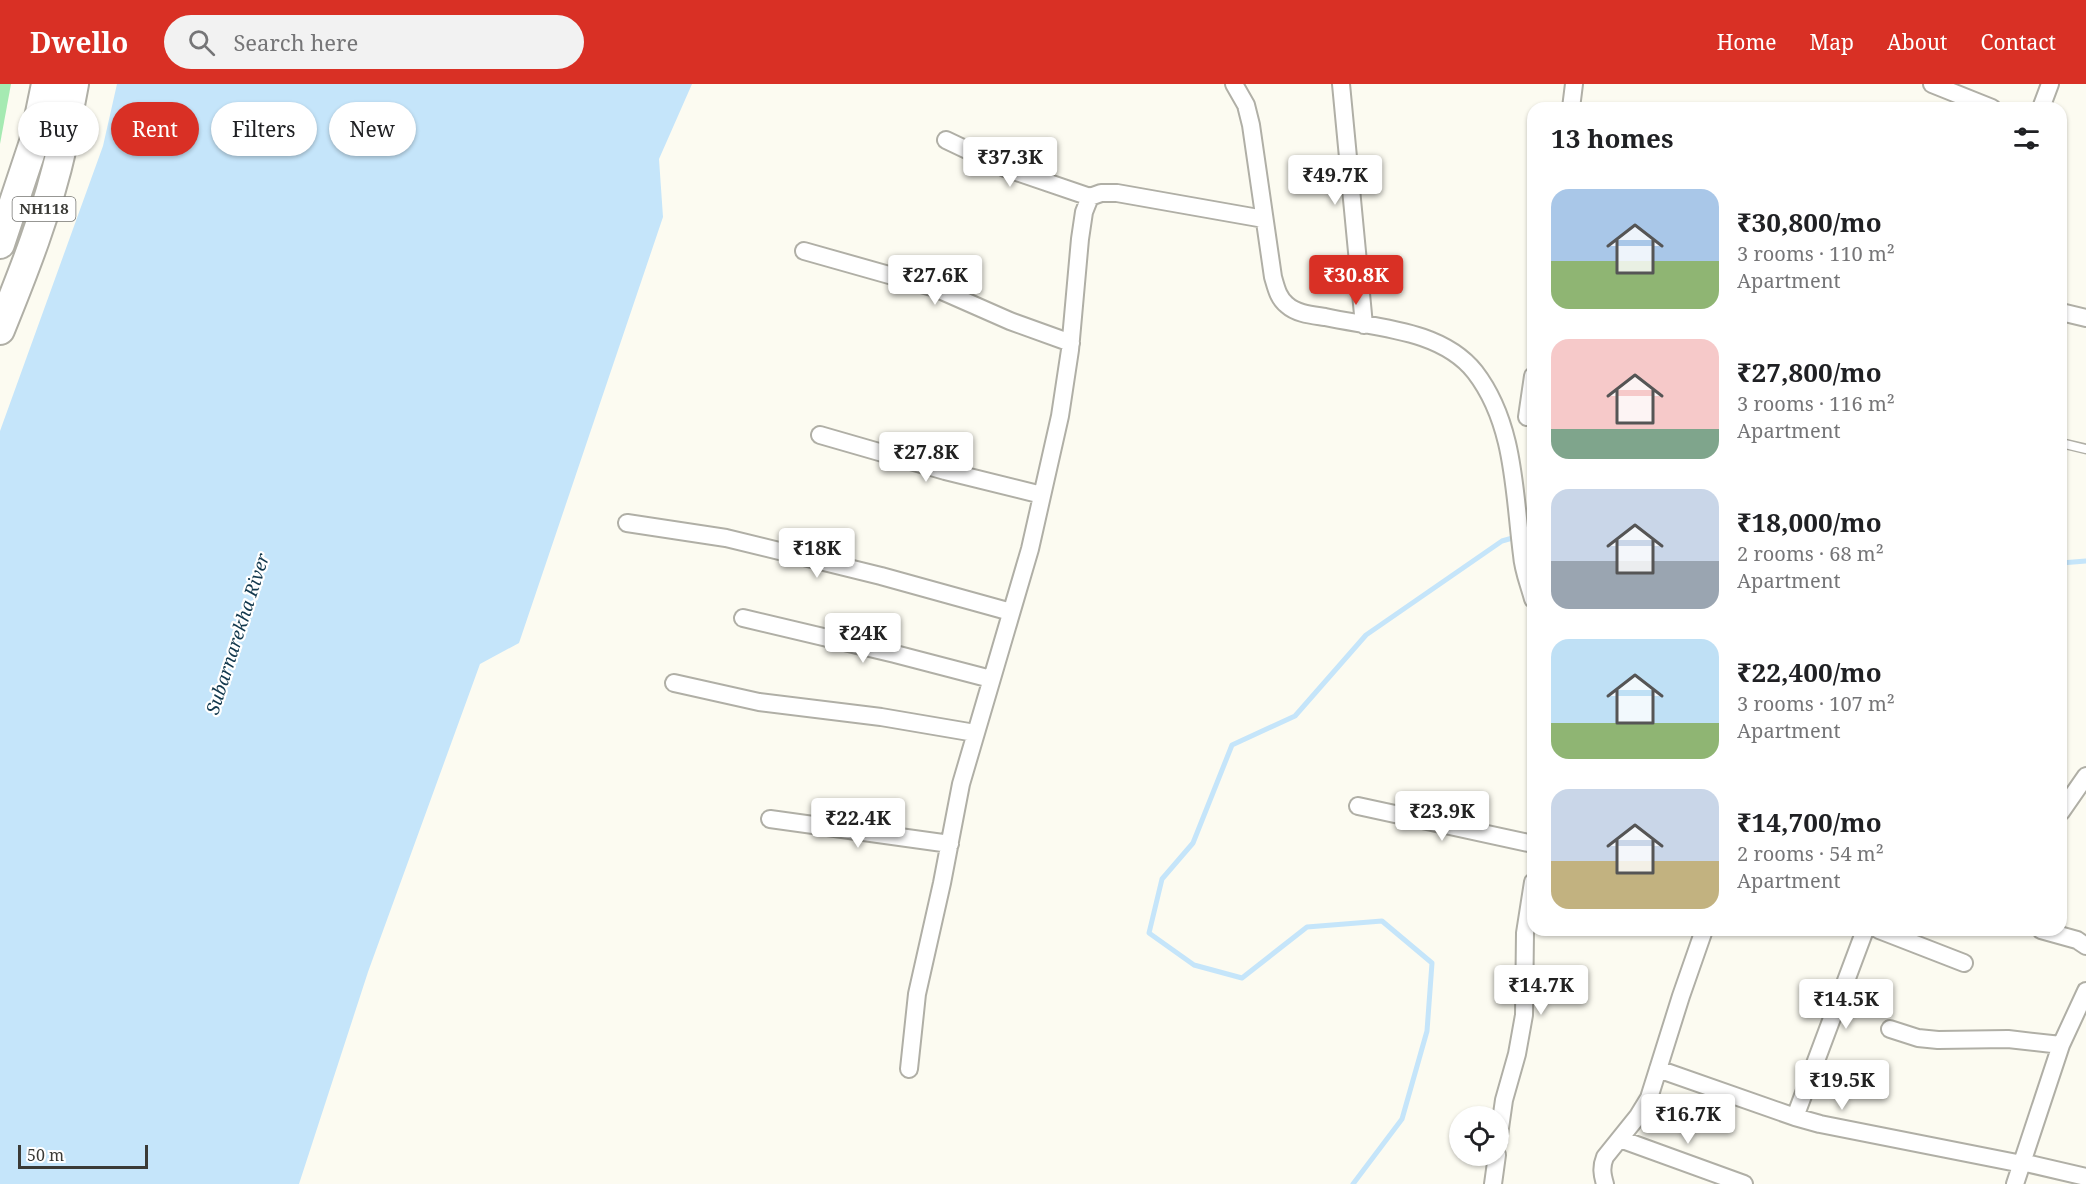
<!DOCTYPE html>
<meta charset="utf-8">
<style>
:root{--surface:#fff;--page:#f2f2f2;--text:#202124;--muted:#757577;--accent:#d93025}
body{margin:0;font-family:"Noto Serif",serif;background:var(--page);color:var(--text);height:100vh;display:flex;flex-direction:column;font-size:22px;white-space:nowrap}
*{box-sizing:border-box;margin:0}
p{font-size:20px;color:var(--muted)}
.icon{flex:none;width:33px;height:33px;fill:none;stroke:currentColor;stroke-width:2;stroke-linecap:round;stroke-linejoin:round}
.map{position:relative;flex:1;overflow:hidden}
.sheet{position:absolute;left:1527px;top:18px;width:540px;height:834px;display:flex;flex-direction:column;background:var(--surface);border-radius:18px;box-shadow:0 2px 4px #0004}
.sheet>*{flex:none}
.guide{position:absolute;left:18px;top:18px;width:570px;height:54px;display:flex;gap:12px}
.fabs{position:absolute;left:1449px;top:1022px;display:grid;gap:12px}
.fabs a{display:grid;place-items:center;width:60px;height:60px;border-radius:50%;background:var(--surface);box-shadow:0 2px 4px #0004;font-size:30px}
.scale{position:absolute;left:18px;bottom:15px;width:130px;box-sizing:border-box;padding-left:6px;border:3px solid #3a3a36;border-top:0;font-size:16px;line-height:21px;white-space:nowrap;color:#3a3a36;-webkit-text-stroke:4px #fff;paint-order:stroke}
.price{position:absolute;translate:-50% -51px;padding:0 14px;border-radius:6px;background:#fff;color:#222;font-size:20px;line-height:39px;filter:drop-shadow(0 2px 3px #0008)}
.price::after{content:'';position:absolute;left:50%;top:36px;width:18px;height:14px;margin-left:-9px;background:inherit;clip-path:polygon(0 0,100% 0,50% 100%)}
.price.active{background:var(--accent);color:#fff}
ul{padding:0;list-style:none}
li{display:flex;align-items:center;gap:18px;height:150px;padding:0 24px}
li span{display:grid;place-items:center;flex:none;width:168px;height:120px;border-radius:18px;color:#555}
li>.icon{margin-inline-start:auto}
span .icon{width:72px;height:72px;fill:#fffc;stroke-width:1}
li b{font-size:26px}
h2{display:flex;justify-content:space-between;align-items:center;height:72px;padding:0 24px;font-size:26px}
.tag{padding:0 21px;border-radius:27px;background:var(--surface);box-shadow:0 2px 4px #0004;font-size:21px;line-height:54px}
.tag.active{background:var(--accent);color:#fff}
header{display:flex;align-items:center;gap:36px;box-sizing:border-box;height:84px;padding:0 30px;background:var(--accent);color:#fff}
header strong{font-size:28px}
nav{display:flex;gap:33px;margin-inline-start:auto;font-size:21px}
.search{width:420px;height:54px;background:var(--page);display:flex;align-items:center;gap:15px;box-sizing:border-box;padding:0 21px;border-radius:33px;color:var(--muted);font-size:22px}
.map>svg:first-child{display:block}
.green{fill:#a5eab2}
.water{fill:#c5e5fa}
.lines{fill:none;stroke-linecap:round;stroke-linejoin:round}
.stream{stroke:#c5e5fa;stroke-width:5}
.lane-casing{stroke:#b0afa6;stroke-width:11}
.street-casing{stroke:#b0afa6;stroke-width:20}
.highway-casing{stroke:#b0afa6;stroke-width:32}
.lane{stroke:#fff;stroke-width:8}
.street{stroke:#fff;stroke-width:16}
.highway{stroke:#fff;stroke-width:28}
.labels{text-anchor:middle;stroke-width:4.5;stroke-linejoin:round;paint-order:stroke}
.shield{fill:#fff;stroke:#757572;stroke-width:1.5}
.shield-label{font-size:15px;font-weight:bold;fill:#3a3a36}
.water-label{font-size:18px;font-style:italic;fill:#12384d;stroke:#fff}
</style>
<header>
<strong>Dwello</strong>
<div class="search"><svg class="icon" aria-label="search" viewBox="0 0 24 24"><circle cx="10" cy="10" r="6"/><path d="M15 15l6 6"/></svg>Search here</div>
<nav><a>Home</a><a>Map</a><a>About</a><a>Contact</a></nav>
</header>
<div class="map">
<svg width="2086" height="1100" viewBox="0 0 2086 1100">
<rect width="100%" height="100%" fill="#fcfbf1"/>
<path class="green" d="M0,0H11L0,60Z"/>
<path class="water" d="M117,0H692L659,75L663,133L519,559L480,580L368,888L299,1100H0V347L103,62Z"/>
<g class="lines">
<path class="stream" d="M2061,479L2086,477
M1353,1100L1402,1035L1427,947L1432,879L1382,837L1307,843L1242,894L1194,881L1149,849L1162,795L1193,759L1232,661L1295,632L1366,551L1502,457L1533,448"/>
<defs>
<path id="lane" d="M2061,359L2086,365"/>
<path id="street" d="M1234,0L1246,21L1251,41L1273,193C1276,203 1278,214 1287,221C1297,230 1312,231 1325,233C1375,244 1441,245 1475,288C1515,340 1514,409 1522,471C1523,486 1529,500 1533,515
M1341,0L1364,241
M1932,0L1992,24
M1571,24L1574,0
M2041,24L2050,0
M946,56L1005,84L1090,113
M804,167L935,204L1010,237L1071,259
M2061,228L2086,234
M1527,333L1533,292
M820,351L945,387L1042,411
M627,439L726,454L881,492L1011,528
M743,534L895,570L991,595
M674,599L759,618L881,633L975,649
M1358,722L1533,760
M2061,728L2086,692
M770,735L950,760
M1879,846L1964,879
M2041,846L2077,856L2086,862
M1890,945L1918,954L1938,956L2008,955L2061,961
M909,985L917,910L942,799L961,700L1030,465L1060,332L1070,266L1080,155L1084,128L1090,113L1101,109H1117L1264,135
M1658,985L1795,1033L1820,1040L2022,1080L2026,1079L2086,1093
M1795,1033L1865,846
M1620,1055L1744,1100
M1498,1058L1504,1016L1517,970L1524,931L1525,849L1533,798
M1493,1100L1497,1071
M1605,1100C1602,1090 1601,1083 1605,1073L1638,1032L1649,1014L1681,912L1704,846
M2015,1100L2061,961L2086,907"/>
<path id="highway" d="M0,160L34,58L46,0
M0,246C24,187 48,126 62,63C66,42 70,21 74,0"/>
</defs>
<use href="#lane" class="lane-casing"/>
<use href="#street" class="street-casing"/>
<use href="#highway" class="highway-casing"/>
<use href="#lane" class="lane"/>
<use href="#street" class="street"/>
<use href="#highway" class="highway"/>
</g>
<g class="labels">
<rect class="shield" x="12.5" y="113" width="63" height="24" rx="4.5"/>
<g class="shield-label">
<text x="44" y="130">NH118</text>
</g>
<g class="water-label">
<text transform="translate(238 550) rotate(-72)" y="6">Subarnarekha River</text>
</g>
</g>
</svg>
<div class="fabs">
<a><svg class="icon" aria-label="locate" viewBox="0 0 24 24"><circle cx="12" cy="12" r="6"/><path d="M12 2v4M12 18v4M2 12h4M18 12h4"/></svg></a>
</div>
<div class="scale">50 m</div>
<b class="price" style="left:1010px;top:104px">₹37.3K</b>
<b class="price" style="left:1335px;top:122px">₹49.7K</b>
<b class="price" style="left:935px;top:222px">₹27.6K</b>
<b class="price active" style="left:1356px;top:222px">₹30.8K</b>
<b class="price" style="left:926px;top:399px">₹27.8K</b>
<b class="price" style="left:817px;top:495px">₹18K</b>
<b class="price" style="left:863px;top:580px">₹24K</b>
<b class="price" style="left:1442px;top:758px">₹23.9K</b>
<b class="price" style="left:858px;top:765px">₹22.4K</b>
<b class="price" style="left:1541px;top:932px">₹14.7K</b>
<b class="price" style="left:1846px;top:946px">₹14.5K</b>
<b class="price" style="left:1842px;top:1027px">₹19.5K</b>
<b class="price" style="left:1688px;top:1061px">₹16.7K</b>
<div class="guide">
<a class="tag">Buy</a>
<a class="tag active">Rent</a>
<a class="tag">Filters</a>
<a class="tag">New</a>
</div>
<section class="sheet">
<h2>13 homes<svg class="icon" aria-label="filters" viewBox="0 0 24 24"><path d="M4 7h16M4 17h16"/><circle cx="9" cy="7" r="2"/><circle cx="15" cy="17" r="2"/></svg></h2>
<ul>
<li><span style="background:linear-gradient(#a9c7e8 60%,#8fb573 0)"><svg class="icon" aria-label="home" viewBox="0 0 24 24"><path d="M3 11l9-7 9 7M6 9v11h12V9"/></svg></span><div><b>₹30,800/mo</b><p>3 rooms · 110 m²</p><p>Apartment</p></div></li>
<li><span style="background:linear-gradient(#f6c9c9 75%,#7fa58c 0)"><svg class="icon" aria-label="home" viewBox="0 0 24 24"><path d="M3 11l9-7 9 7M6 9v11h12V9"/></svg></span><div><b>₹27,800/mo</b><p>3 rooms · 116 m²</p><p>Apartment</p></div></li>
<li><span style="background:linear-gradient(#c9d6e8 60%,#9aa5b1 0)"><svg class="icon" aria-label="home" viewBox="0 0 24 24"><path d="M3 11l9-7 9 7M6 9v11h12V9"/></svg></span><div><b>₹18,000/mo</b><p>2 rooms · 68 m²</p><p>Apartment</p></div></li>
<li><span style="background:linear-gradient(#bfe0f5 70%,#8fb573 0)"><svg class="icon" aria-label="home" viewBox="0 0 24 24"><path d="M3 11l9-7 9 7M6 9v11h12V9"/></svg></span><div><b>₹22,400/mo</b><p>3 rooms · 107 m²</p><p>Apartment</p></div></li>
<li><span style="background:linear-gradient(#c9d6e8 60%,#c2b280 0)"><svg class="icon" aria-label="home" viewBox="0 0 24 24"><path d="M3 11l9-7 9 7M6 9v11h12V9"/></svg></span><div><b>₹14,700/mo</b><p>2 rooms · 54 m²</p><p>Apartment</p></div></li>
</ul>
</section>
</div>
